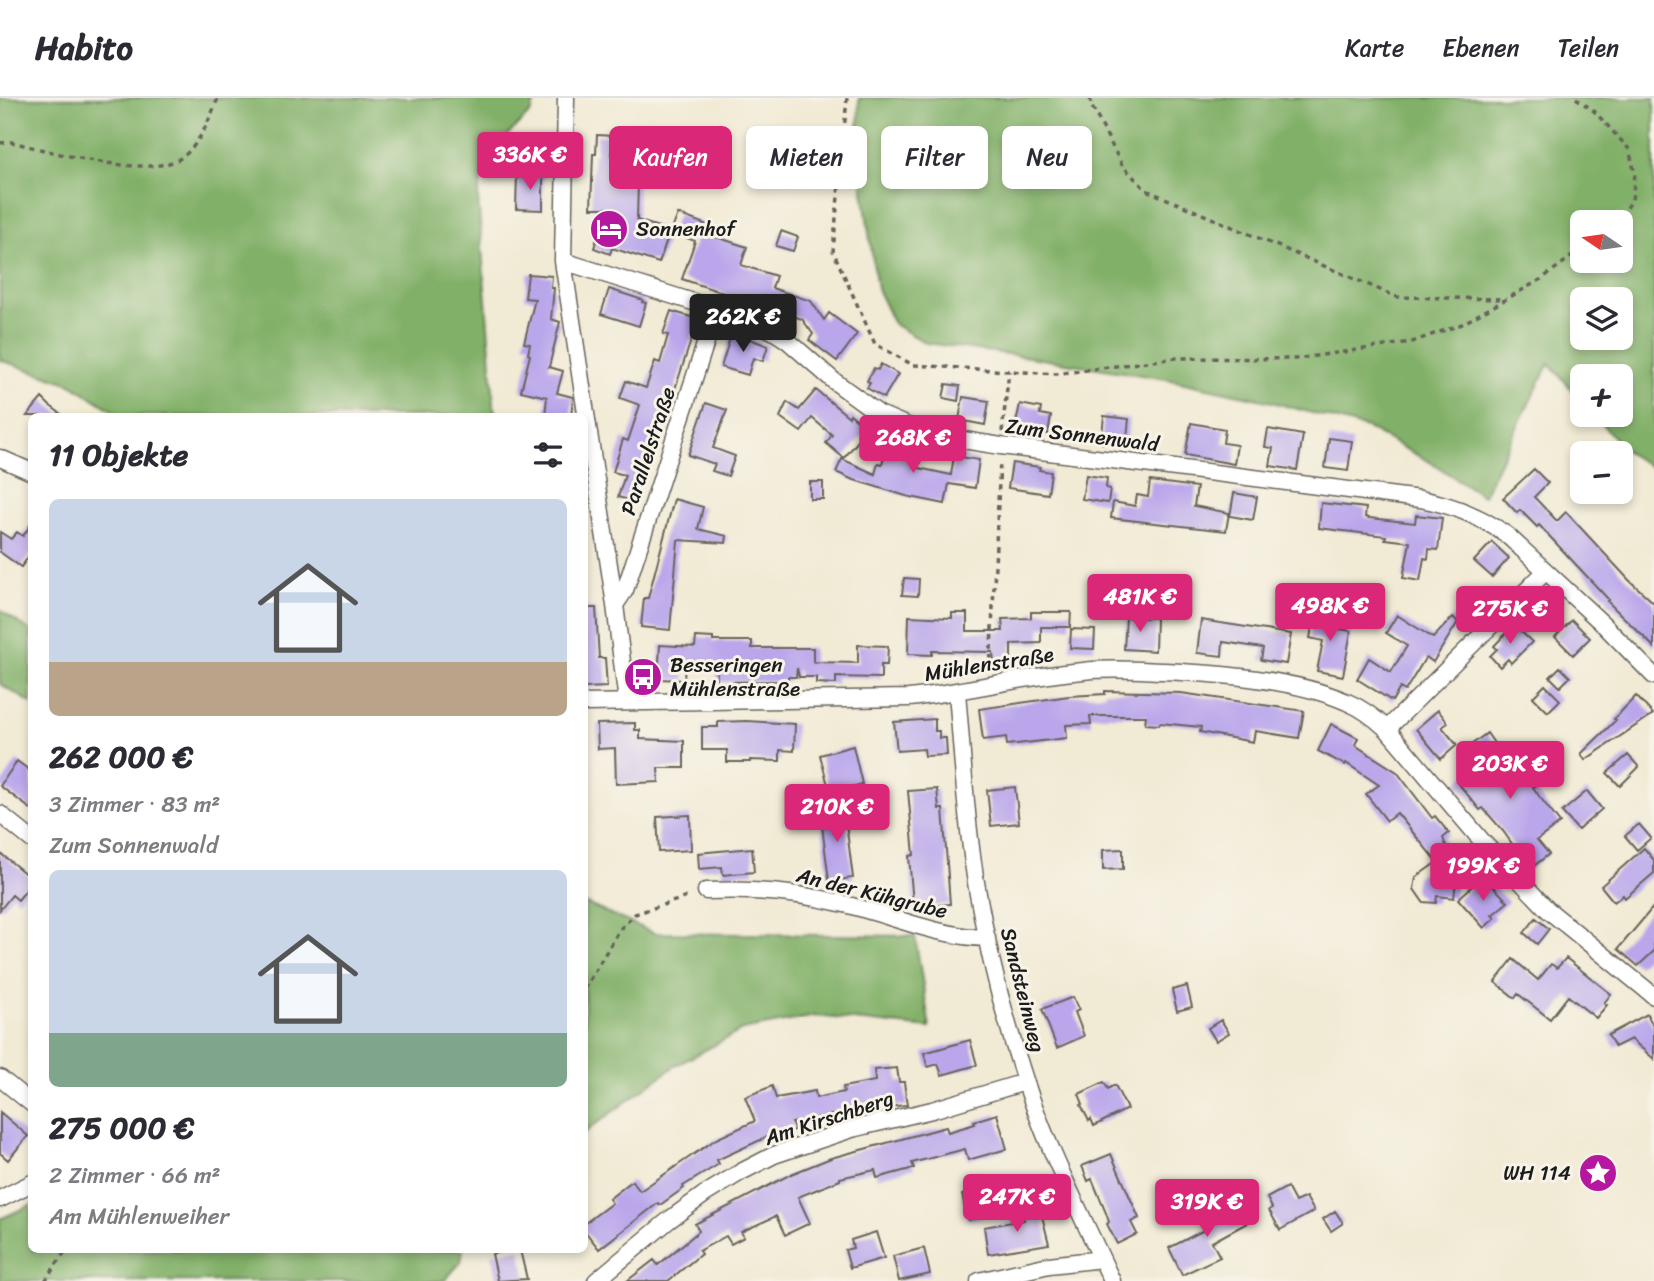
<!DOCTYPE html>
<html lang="de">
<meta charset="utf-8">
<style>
:root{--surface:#fff;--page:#f2f2f3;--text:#2b2b33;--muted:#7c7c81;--line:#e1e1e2;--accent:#db2777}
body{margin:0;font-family:Sriracha,sans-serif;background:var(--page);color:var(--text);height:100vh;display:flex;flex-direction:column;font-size:26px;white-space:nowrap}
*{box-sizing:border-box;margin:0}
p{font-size:23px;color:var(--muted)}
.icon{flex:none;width:38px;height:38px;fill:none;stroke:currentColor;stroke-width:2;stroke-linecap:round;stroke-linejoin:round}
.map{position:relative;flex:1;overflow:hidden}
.side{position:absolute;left:28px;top:315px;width:560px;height:840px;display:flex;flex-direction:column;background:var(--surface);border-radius:10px;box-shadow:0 4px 10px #0003}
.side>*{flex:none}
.banner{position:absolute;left:609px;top:28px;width:665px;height:63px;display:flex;gap:14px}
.needle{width:46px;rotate:283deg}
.fabs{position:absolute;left:1570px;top:112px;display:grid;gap:14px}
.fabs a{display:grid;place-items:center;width:63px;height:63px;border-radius:10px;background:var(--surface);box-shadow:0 4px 10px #0003;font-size:35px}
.price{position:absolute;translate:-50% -60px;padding:0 16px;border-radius:7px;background:var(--accent);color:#fff;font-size:23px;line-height:46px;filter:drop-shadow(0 2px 4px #0008)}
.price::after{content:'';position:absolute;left:50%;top:42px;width:21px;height:16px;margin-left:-10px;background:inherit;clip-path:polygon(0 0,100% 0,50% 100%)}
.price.on{background:#222;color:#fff}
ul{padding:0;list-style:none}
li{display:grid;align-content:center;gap:14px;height:371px;padding:0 21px}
li span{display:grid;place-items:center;height:217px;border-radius:10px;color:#555}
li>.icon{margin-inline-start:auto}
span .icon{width:126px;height:126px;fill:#fffc;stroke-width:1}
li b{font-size:30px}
h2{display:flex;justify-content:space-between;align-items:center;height:84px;padding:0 21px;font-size:30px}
.tag{padding:0 24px;border-radius:10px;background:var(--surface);box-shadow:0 4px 10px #0003;font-size:24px;line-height:63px}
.tag.on{background:var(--accent);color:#fff}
header{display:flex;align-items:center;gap:42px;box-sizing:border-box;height:98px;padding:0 35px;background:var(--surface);border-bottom:2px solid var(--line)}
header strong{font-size:33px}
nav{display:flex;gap:38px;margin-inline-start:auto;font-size:24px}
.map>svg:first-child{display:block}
.forest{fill:#81b068;stroke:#4e6642;stroke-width:2;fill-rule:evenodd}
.building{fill:#b9a6eb}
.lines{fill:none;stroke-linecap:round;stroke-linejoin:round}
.minor-casing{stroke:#67645c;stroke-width:19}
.path{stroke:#67645c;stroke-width:3.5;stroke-dasharray:5 5;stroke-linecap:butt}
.minor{stroke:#fff;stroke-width:16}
.labels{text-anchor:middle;stroke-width:6;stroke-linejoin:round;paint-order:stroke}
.poi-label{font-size:21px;fill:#1c1c1c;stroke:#f7f3e8;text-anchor:start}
.street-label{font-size:21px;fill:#1c1c1c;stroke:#f7f3e8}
</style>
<header>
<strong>Habito</strong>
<nav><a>Karte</a><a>Ebenen</a><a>Teilen</a></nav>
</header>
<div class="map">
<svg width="1654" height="1183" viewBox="0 0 1654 1183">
<rect width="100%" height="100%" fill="#f7f3e8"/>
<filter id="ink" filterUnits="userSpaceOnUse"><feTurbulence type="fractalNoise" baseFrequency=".0143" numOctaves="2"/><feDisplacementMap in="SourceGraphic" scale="14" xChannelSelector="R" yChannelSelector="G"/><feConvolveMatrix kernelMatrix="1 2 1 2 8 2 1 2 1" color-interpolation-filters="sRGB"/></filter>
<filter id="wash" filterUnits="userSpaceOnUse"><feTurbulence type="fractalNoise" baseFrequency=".00686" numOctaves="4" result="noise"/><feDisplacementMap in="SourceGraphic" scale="28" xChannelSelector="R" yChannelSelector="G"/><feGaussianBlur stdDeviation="1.57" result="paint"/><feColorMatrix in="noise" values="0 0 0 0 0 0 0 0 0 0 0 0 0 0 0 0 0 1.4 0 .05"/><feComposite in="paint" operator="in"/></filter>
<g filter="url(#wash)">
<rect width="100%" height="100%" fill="#f1ead4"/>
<path class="forest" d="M0,0H536L531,14L485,60L478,99L495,318H121L71,286L0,262Z
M859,0H1654V371L1628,355L1594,317H1620V278H1582V303L1549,265L1483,398L1430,364L1367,330L1268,303L1166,281L1029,259L926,245L894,226L877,191L858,57ZM1582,124H1620V163H1582ZM1582,201H1620V240H1582Z
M0,512L31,533V605L0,586Z
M584,805L654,835L915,838L930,930L816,918L742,932L675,968L585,1034Z
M31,1107L32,1152H463L461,1164L444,1183H0V1121Z"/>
<g id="blocks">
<path class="building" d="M597,37L613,38L611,57H621L620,70L626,71L625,84L638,85L637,122L670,133L659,165L612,150L610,156L594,150L607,110H591L593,56H596Z
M517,75L543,76V112L516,111Z
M678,116L710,128L707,136L747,149L741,167L776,178L772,190L811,203L824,222L829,215L857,236L837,263L809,242L813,236L802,221L785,215L784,220L725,200L727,196L682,181L695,143L671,134Z
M781,133L798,139L793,153L776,148Z
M528,176L552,178L551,190H554L551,221L560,224L549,269L563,273L557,295L573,299L571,318H545L547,299L521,293L530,257L528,256L530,246L524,245L535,201L525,200Z
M609,191L643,202L642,204L646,205L639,228L601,216Z
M671,213L698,221L674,294L671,293L656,331L633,403L618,399L625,377L613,374L623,341L628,343L640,307L620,300L626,283L646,290L655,263L660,265L668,237L663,236Z
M732,234L768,248L763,263L753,260L748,277L721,269Z
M881,266L898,276L884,300L867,290L870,285L867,283L874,270L878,272Z
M946,286L960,288L958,303L943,300Z
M816,292L849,319L850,316L868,331L844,360L826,345L832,337L812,320L801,334L780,319L787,304L799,312Z
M963,299L989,303L985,327L959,322Z
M42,300L49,307L64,318H27Z
M706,305L727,312L713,350L735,358L728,378L712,373L715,366L688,357Z
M1020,306L1041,310L1040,316L1051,318L1048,336L1015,330Z
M1104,318L1129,321L1126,348L1101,345Z
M1191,325L1225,331L1223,345L1237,347L1234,366L1185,357Z
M1268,331L1303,337L1297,372L1270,368L1273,350L1265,349Z
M1329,340L1352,343L1348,373L1325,370Z
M888,342L915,349L914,355L918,356L914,369L951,377L954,358L979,362L975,390L949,386L945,406L906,398L851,381L836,374L842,361L875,376L878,365L882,366Z
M1012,365L1040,369L1039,372L1051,374L1048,396L1008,390Z
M1534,371L1548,385L1534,399L1557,423L1566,414L1629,482L1654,505V549L1607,503L1609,502L1539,427L1537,429L1520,412L1517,415L1503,400Z
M1086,377L1107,380L1106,390L1110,391L1108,405L1082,401Z
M1150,383L1197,389L1194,408L1229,415L1226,433L1111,420L1113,404L1135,408L1137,397L1148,399Z
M810,384H823V401H810Z
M1234,395L1257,399L1253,422L1230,418Z
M674,401L703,409L698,431L727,438L726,445L678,442L670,532L641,529L644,500H648Z
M1321,405L1366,410L1365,419L1369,420L1415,425L1416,417L1442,420L1438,452L1429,451L1428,461L1424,460L1420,483L1403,480L1410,444L1385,441L1386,438L1319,430Z
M32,425V454L21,469L0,454V434L11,441L17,434L23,438Z
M1492,444L1509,460L1492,479L1474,463Z
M904,480L919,481L918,498L902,497Z
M1116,489L1132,490L1131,511L1116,510Z
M1316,508L1333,512L1329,529L1351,533L1343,578L1317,573L1323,543L1310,540Z
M584,510H596L599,560H605L607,589L584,590Z
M1031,514H1071L1070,529H1041V545L1011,546V563L994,564L993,554L932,553V557L908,556L909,518L952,520V515H967V533H1003L1002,521L1031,520Z
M1397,517L1433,540L1453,519L1458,524L1433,564L1426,559L1405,593L1400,590L1392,603L1357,581L1369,560L1391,574L1407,548L1386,535Z
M1126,519L1156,520L1155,553L1124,551Z
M1201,522L1291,536L1286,566L1261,562L1263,550L1223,544L1222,558L1197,555Z
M1572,522L1590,540L1573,557L1555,539Z
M1514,527L1532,544L1511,565L1508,561L1500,569L1490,558L1497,551L1494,548Z
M1071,531L1095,532L1094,551L1070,550Z
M696,539L713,540V543H752V550H813V564L858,565V547L888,548L887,567H881V580L836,579V586L816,585V579H799L797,570L796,579H788V583L717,584V568L685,566L684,582L658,581L660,547L695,549Z
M1560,569L1570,579L1560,589L1550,579Z
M1545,587L1560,602L1548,614L1533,599Z
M1105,593L1181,595L1304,613L1299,640L1255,633L1253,644L1200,634L1201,629L1160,625L1159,627L1145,626L1146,618H1090L1091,626L1066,627L1067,640L1007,647L1006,639L983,642L979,611L1069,598L1105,596Z
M1636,598L1653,616L1585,662L1581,656L1616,622L1614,621Z
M1438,612L1448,625L1442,629L1457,647L1441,661L1416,631Z
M935,621V633H939V640H946L947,657L925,658L924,651L897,653L894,624Z
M746,623L795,626L794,653L780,652V663L750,662V664H727V652H702V629H718V624Z
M635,625V632H640V641L684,643V670H658L659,684L616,686L615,650L598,651L597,626Z
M1331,626L1358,640L1355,647L1397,674L1432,720L1435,718L1449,735L1443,740L1449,755L1455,752L1450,775H1457L1454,800L1437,798L1436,805L1423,804L1414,791L1416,779L1437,764L1397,715L1387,723L1366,696L1379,687L1346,665L1345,667L1318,653Z
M1487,635L1503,658L1505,656L1524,678L1528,675L1537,686L1533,689L1539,698L1560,725L1537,742L1549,756L1530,771L1503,733L1483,710L1480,712L1457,684L1483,663L1471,647Z
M853,648L862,686L830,695L820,657Z
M1628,657L1639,669L1620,688L1607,675Z
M17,663L32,674V712L0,688Z
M1015,689L1019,725L991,728L987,692Z
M937,691L939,711H943L950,806L923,809L922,805L913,806L909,758L914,757L908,693Z
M1587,693L1602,711L1578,732L1562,714Z
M844,709L853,780L829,783L820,712Z
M690,717L691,752L659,754L657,719Z
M1639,726L1651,740L1637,752L1625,738Z
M752,750L754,774L723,777L722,769L699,771L698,755Z
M1644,750L1654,762V775L1625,800L1623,797L1614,804L1601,788Z
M1123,751V771L1103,772V752Z
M0,755L32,781V785L18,802L12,797L0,812Z
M1478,783L1486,793L1492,787L1508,804L1492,817L1495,820L1484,830L1458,801Z
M1654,808V853L1638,868L1618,851Z
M1536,820L1549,831L1537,846L1524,835Z
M1566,860L1611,896L1604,905L1607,907L1596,920L1568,898L1550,921L1518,896L1515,900L1495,884L1513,861L1538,882L1551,866L1557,870Z
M1187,888L1192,909L1177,913L1172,892Z
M1073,899L1079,912L1075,914L1084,938L1057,950L1042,911Z
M1647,916L1654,930V961L1631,941L1615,949L1608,937Z
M1221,922L1229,935L1216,943L1208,930Z
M970,942L977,967L942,977L938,966L928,969L924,955Z
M897,970L899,984H904L907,1007L887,1009V1006L792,1025L794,1032L773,1041L771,1037L717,1062L719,1066L683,1088L684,1090L660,1107L658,1105L599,1151L584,1132V1126L612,1105L609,1101L632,1083L640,1093L716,1041L755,1023L745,999L772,988L776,1000L815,993L816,1000L844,994L843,989L875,983L874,972Z
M1104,984L1108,991L1115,987L1127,1011L1094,1028L1091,1021L1089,1023L1081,1007L1083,1006L1079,996Z
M0,1014L28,1038L8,1062L0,1055Z
M997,1016L1007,1051L968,1062L965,1051L912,1065L914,1070L877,1080L875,1072L840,1080V1082L798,1099L810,1125L785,1137L776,1118L741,1134L744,1139L731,1146L726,1138L699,1153L701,1156L668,1183H627L654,1162L658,1167L699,1133L695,1126L791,1076L831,1060L946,1029L948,1034L975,1026L974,1023Z
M1111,1056L1139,1120L1131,1124L1137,1136L1117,1146L1107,1126L1109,1124L1106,1115L1092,1081L1088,1083L1082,1068Z
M1287,1089L1295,1104L1306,1099L1314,1113L1280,1132L1269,1112L1272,1110L1267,1100Z
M976,1093L982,1119L968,1122L962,1097Z
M1236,1103L1247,1125L1212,1144L1220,1159L1182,1177L1169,1150L1208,1130L1203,1119Z
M1040,1110L1049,1146L988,1156L984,1129L1024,1122L1023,1113Z
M1335,1113L1343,1125L1331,1133L1323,1121Z
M876,1134L884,1160L850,1170L845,1152L853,1150L851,1142Z
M924,1150L930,1176L899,1183L893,1158Z
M510,1152H520L527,1181L498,1183L492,1156Z"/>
</g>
</g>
<g filter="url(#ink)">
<use href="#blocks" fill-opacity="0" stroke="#67645c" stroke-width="2"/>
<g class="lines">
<defs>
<path id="minor" d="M566,0L563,163L615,507L627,604
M563,163L744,220L773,233L787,242L834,283L879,316L910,329L938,338L1001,348L1420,401C1453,407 1481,418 1508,438L1604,527L1654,578
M0,360L32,374
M615,507L625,492L717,210
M957,595C963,662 966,730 978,796C989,859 1005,922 1025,982C1047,1051 1082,1117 1112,1183
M584,605L909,600C968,593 1025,578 1083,573C1110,570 1137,572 1164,573C1221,576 1294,581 1347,604C1362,610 1375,620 1387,631L1482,743L1548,812L1654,898
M1387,631L1545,474
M0,716L32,742
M706,793C751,791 796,794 840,805C889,816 937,839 987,840
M0,980L32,1006
M0,1101L32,1085
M596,1183L669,1122L705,1096L741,1074L774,1057L852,1031L932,1012L1025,984
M979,1183L1049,1167L1102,1161"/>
</defs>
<use href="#minor" class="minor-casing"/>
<path class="path" d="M847,0L833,153L875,246L913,267L1056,276L1176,260L1295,261L1412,244L1462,226L1540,182L1582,151
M1090,0L1092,9L1122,67L1146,92L1397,199L1502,201
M1576,0L1594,13L1629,51L1635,76L1632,102L1618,124
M0,45L11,44C51,53 140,80 177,62C198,52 210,20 218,0
M1002,334L1009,273
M990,572L1000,363
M584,891L620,831L635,816L690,798
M45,1183L66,1152"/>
<use href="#minor" class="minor"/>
</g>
</g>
<defs>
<symbol id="hotel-disc" viewBox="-11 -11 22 22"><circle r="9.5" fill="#b5179e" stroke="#f7f3e8"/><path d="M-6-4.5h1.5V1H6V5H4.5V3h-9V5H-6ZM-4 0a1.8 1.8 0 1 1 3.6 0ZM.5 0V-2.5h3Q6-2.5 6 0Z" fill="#fff"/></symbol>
<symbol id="bus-disc" viewBox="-11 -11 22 22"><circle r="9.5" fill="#b5179e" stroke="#f7f3e8"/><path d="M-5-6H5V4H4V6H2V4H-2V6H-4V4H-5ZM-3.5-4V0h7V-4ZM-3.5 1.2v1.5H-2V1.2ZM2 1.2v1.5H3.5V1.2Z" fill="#fff"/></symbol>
<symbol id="sight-disc" viewBox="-11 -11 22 22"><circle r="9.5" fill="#b5179e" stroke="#f7f3e8"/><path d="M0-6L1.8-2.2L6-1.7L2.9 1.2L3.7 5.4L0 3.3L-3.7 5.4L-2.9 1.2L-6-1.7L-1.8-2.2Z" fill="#fff"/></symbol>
</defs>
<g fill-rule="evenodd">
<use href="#hotel-disc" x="587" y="109" width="44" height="44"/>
<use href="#bus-disc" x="621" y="557" width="44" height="44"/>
<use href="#sight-disc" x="1576" y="1053" width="44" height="44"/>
</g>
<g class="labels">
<g class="poi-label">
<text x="636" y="138">Sonnenhof</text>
<text x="670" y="574">Besseringen<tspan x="670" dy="24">Mühlenstraße</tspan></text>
<text x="1571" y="1082" text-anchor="end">WH 114</text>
</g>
<g class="street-label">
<text transform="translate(1082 337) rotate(7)" y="7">Zum Sonnenwald</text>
<text transform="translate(648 353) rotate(-72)" y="7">Parallelstraße</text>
<text transform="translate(989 566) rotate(-9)" y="7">Mühlenstraße</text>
<text transform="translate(872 795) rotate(14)" y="7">An der Kühgrube</text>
<text transform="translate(1023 892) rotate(76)" y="7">Sandsteinweg</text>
<text transform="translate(829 1020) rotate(-18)" y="7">Am Kirschberg</text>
</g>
</g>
</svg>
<div class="fabs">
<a><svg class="needle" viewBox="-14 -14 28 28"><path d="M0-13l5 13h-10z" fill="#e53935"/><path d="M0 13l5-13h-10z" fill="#7c7c81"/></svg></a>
<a><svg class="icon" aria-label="layers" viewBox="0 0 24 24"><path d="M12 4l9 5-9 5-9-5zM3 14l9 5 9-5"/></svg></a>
<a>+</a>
<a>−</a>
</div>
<b class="price" style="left:530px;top:94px">336K €</b>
<b class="price on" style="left:743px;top:256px">262K €</b>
<b class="price" style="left:913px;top:377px">268K €</b>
<b class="price" style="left:1140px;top:536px">481K €</b>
<b class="price" style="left:1330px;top:545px">498K €</b>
<b class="price" style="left:1510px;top:548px">275K €</b>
<b class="price" style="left:1510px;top:703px">203K €</b>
<b class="price" style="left:837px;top:746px">210K €</b>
<b class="price" style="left:1483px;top:805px">199K €</b>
<b class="price" style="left:1017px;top:1136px">247K €</b>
<b class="price" style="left:1207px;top:1141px">319K €</b>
<div class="banner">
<a class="tag on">Kaufen</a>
<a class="tag">Mieten</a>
<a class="tag">Filter</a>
<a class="tag">Neu</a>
</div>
<section class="side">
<h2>11 Objekte<svg class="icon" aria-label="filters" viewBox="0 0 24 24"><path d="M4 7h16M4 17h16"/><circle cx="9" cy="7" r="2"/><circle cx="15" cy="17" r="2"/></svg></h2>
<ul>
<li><span style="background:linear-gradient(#c9d6e8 75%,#b9a48a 0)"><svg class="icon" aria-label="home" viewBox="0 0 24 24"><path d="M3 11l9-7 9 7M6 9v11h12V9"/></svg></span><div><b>262 000 €</b><p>3 Zimmer · 83 m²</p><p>Zum Sonnenwald</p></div></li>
<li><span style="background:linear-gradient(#c9d6e8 75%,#7fa58c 0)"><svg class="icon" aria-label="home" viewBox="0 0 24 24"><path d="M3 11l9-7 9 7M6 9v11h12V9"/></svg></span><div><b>275 000 €</b><p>2 Zimmer · 66 m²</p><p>Am Mühlenweiher</p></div></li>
</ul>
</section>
</div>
